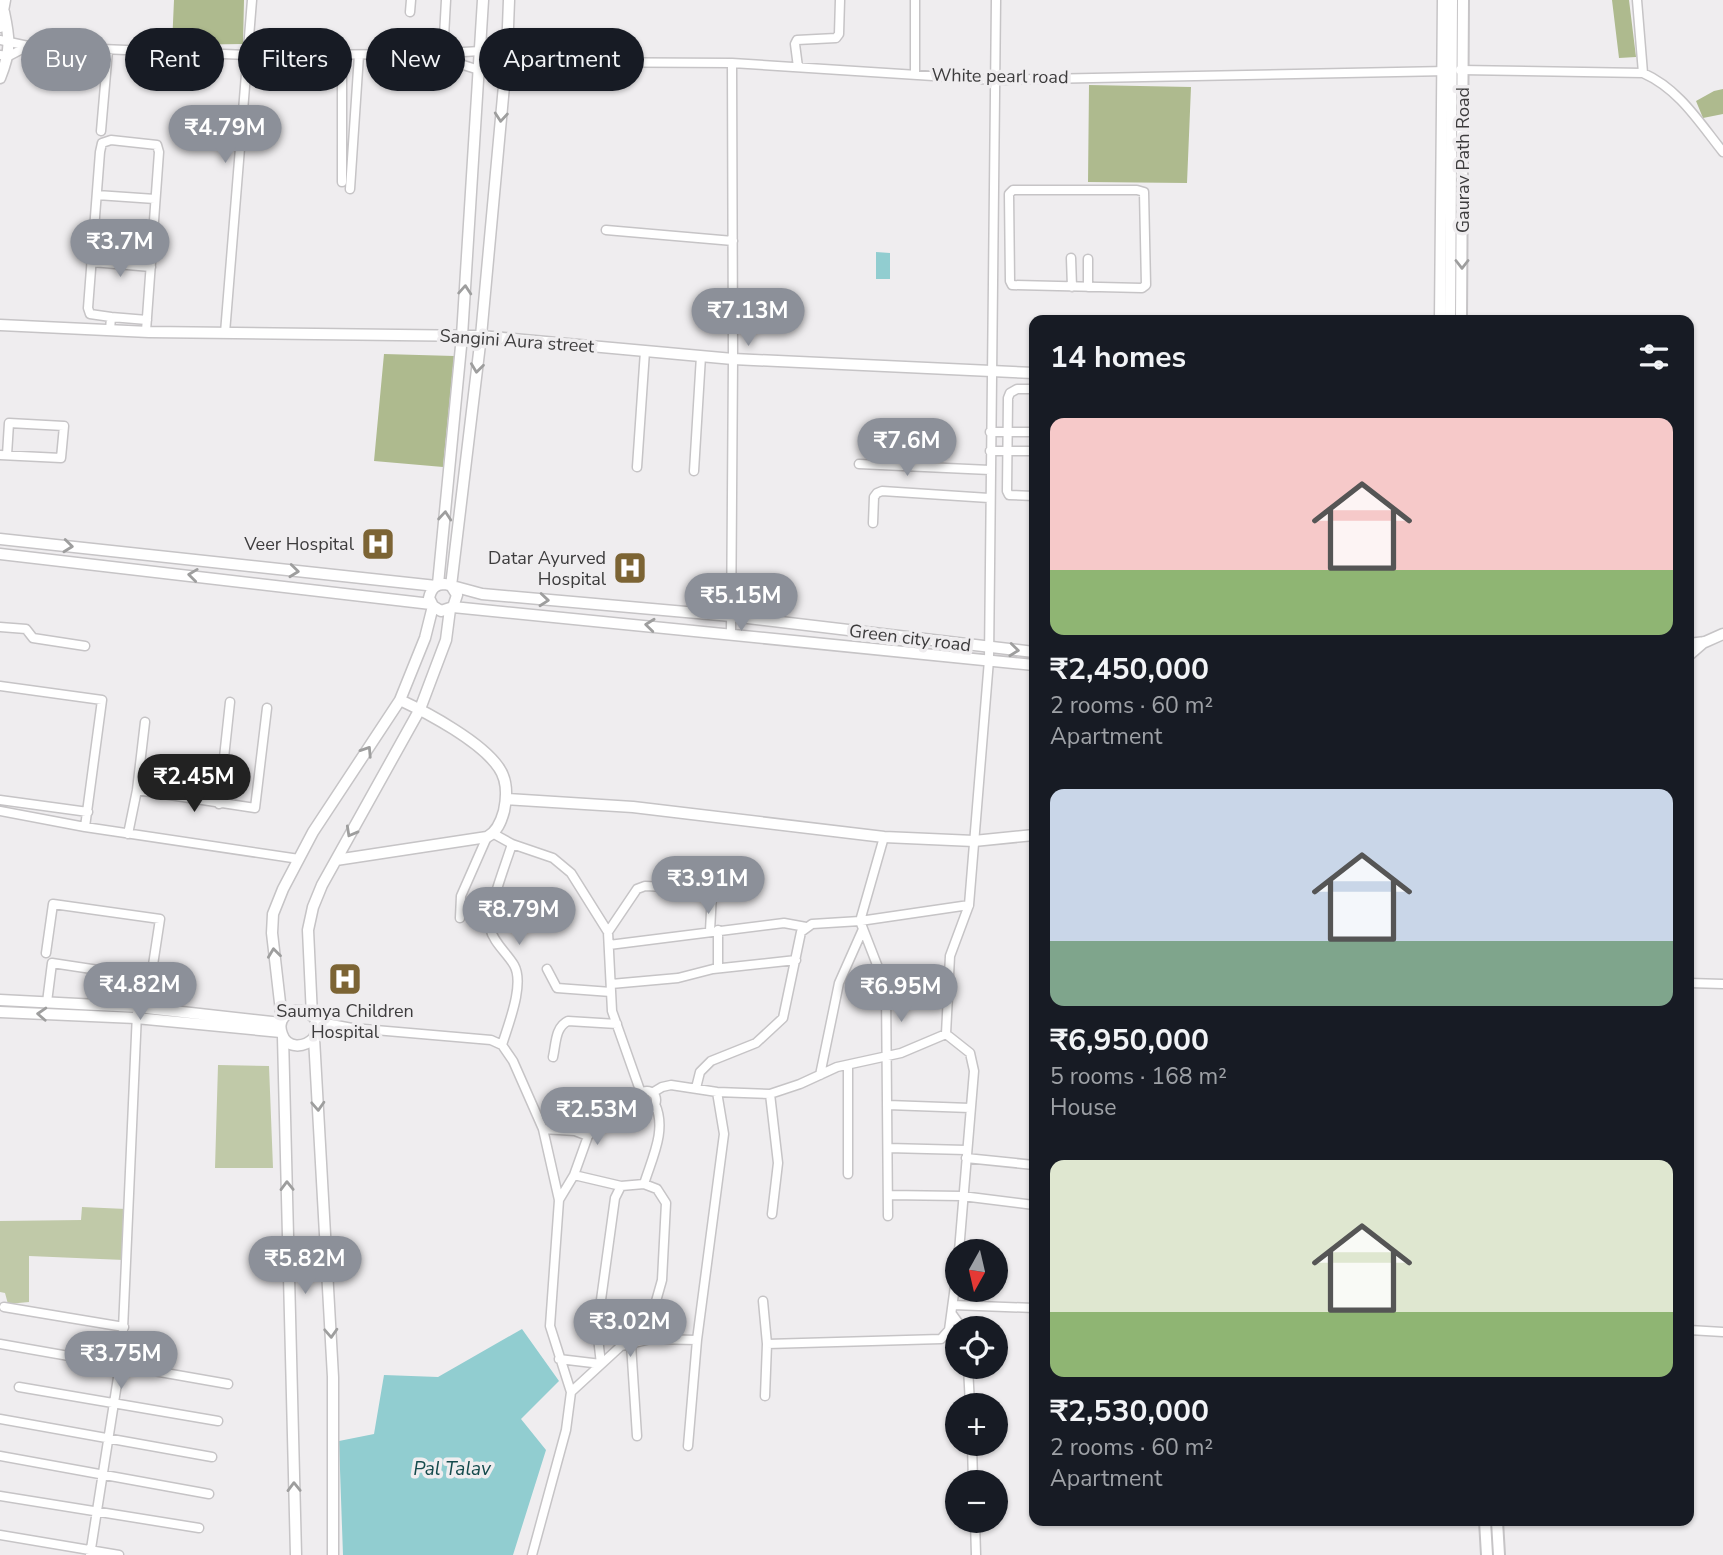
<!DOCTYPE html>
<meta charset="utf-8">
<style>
:root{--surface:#171b24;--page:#242831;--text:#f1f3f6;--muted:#9ea1a6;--accent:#8c9099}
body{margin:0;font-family:"Nunito Sans",sans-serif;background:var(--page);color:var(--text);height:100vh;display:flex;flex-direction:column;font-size:26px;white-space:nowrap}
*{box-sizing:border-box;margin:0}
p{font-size:23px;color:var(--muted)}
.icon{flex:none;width:38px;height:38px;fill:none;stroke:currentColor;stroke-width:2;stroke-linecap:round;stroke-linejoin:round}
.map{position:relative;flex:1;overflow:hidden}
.sheet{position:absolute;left:1029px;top:315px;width:665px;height:1211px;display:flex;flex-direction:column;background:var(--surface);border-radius:14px;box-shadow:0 2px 5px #0004}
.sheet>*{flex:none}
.guide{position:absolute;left:21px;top:28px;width:665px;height:63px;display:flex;gap:14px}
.needle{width:46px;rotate:188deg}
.controls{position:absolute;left:945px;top:1239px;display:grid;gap:14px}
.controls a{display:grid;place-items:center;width:63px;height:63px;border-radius:50%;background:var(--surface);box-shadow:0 2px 5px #0004;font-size:35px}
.price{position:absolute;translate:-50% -60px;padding:0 16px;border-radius:24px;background:var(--accent);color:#fff;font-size:23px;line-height:46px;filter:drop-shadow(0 2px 4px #0008)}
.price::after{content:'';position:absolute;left:50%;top:42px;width:21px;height:16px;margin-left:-10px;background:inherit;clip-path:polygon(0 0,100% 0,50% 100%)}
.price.current{background:#222;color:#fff}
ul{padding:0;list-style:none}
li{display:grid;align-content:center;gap:14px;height:371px;padding:0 21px}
li span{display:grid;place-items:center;height:217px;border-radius:14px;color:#555}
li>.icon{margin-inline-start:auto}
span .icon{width:126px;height:126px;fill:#fffc;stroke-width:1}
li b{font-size:30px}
h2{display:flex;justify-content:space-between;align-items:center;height:84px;padding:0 21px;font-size:30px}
.chip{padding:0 24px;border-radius:32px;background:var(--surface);box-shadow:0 2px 5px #0004;font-size:24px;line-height:63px}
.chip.current{background:var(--accent);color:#fff}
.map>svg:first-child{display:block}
.green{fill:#c0c9a8}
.forest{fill:#aeba8e}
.water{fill:#91cdd0}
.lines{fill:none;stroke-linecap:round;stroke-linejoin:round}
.minor-casing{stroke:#c6c4c6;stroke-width:11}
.tertiary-casing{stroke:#c6c4c6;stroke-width:13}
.secondary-casing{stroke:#c6c4c6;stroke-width:14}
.minor{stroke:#fff;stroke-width:8}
.tertiary{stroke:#fff;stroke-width:10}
.secondary{stroke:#fff;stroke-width:10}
.oneway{stroke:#9e9e9e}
.labels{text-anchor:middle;stroke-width:7;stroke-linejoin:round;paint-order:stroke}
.street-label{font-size:18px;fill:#3d3c3d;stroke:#efedef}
.poi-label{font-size:18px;fill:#3d3c3d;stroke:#efedef;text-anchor:end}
.water-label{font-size:19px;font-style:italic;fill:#144a4c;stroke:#efedef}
</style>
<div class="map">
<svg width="1723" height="1555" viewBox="0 0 1723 1555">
<rect width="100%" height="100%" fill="#efedef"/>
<path class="green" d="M218,1065L269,1066L273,1168H215Z
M82,1207L126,1209L124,1260L29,1256V1302L8,1304L5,1293L0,1292V1221L81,1220Z"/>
<path class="forest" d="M174,0H244L243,44L172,45Z
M1612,0H1629L1636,57L1619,58Z
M1089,85L1191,87L1187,183L1088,182Z
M1723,89V114L1703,118L1696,101L1714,91Z
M384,354L454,356L443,467L374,461Z"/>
<path class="water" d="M876,252L890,253V279H876Z
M522,1329L559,1381L521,1419L546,1450L513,1555H343L339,1441L374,1434L384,1375L438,1377Z"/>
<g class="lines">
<defs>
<path id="minor" d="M1637,0L1643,73
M410,12L411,0
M444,37L446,0
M0,40L28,46L248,55L431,54L480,51L507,53L548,62L732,63L995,80L1447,71
M0,55L9,56L28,46
M342,55V182
M435,56L479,70H506L545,62
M798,67L795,44L797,40L836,38L839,34L840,0
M1460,70L1643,73C1679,89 1699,122 1723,152
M915,74V0
M101,131L108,50
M350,189L359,55
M1013,190H1137L1144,192L1146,285L1142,288L1012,285L1010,281L1009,194Z
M97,195L155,199
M606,230L733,241
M1071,258L1072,287
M1088,259V287
M92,262L151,267
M111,317L147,320
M110,330L111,317L90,314L88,308L100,152L102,143L111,140L157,145L159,152L146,331
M225,333L252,0
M1034,389H1017L1010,393L1008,398L1007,491L1009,495L1034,496
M990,432H1034
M990,451H1034
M0,455L61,458L64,426L9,423L7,455
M859,464L990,470
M637,467L645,351
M694,471L701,356
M873,523L874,497L877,493L882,491L989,498
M0,627L26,629L33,638L85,646
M731,633L733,359L732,63
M0,686L102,700L85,827
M137,790L255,808L267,708
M0,800L88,812
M219,804L230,702
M0,811L85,827L299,859
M128,834L137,790L145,722
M494,834L512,844L553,858L571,873L608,932L612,1011L641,1093
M884,837L860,921L886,988L888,1216
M460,918L461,896L487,837
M608,932L637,889L645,886L710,889L712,893L710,931
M609,945L784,923L806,927
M46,953L53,904L160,919L151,978L52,963L47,1002
M718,968V930
M547,969L557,988L611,992
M1689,983L1723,984
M611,984L678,978L713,969L796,960
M315,1021L352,1028L491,1040L502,1045L513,1061L543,1129L559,1200L550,1326L571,1392L566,1430L532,1555
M315,1035L345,1029
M502,1045C508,1025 525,984 514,965C507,953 493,942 490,928C486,913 507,861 512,844
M553,1057C556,1044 555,1027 568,1021L617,1024
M848,1065V1174
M820,1075L839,983L863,929
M696,1088L700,1072L711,1061L756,1043L783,1018L801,932L812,924L860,921L969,905
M638 1100a9 9 0 1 1 18 0a9 9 0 1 1-18 0Z
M652,1093L662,1087L671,1085L717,1092L770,1094L800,1084L837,1067L901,1053L946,1034
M770,1094L778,1163L772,1214
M888,1105L970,1108
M543,1129L575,1131L588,1136L599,1124L640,1106
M888,1148L966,1150
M966,1158L1034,1165
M574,1175L621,1186
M644,1184C652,1158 667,1130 655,1104
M888,1195L962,1196L1034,1205
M559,1200L574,1175L588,1136
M959,1251L974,1071L970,1053L946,1034L950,956L969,905L989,660L996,0
M763,1301L767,1344
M953,1305L1034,1308
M4,1307L124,1327
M952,1314L962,1328
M1689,1330L1723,1332
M0,1344L228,1384
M631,1344L637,1436
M559,1359L601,1364L597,1329L615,1198L621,1186L644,1184L657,1189L666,1203L662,1280L651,1319V1339
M968,1367L970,1405
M19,1387L218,1421
M571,1392L621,1346L651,1339L697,1340
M765,1396L767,1344L941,1339L949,1330L957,1271
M0,1419L212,1457
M972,1444L973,1482
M688,1446L697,1340L724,1134L717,1092
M0,1456L209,1494
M0,1496L199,1528
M975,1521L976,1555
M0,1535L119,1555
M90,1555L122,1352L137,1013"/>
<path id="tertiary" d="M0,27L5,0
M0,78C11,51 10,40 4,12
M1440,320L1443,0
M0,325L149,332L481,336L733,359L1034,373
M0,539L436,586
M0,554L431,604
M438,584L462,336L483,0
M451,586L481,336L507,53L509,0
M452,587L457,595L453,607L441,611L433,606L429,598C431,589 435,584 445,584L482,594L731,616L1034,652
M453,607L1034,665
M1689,644L1705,642L1723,634
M1689,655L1704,642
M506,799L633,807L884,837L974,841L1034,835
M336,860L487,837C497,832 501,822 504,811C507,797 508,781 499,768C482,742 428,713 400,700
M0,1000L137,1007L281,1023
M0,1012L136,1018L281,1032
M312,1016L308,930L313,907L322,885L420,709L446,640L450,609
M282,1020L272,933L273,914L283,889L313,832L400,700L425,638L433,606
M283,1037L296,1555
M314,1038C304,1048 287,1049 282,1034C270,1003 331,1002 314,1038L333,1377V1555"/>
<path id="secondary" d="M1450,320L1452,0
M1461,320L1463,0
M1485,1521L1487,1555
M1497,1521L1499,1555"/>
</defs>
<use href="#minor" class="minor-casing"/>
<use href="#tertiary" class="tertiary-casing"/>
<use href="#secondary" class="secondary-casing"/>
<use href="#minor" class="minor"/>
<use href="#tertiary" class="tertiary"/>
<use href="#secondary" class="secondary"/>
</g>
<defs><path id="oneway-chevron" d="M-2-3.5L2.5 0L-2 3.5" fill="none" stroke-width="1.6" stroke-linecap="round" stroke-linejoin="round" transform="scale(1.75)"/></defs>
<g class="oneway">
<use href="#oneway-chevron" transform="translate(501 117) rotate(95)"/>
<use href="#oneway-chevron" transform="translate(1462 264) rotate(90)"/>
<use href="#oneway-chevron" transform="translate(465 290) rotate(-86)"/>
<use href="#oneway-chevron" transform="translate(477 368) rotate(97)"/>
<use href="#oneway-chevron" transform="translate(445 516) rotate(-85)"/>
<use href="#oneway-chevron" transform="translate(68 546) rotate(6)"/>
<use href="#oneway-chevron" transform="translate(294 571) rotate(6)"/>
<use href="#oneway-chevron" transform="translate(193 575) rotate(-173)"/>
<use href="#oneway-chevron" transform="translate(544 600) rotate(5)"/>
<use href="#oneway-chevron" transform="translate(650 625) rotate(-174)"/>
<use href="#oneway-chevron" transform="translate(1014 650) rotate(6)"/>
<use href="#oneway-chevron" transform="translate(367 751) rotate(-57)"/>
<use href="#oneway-chevron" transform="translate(351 832) rotate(119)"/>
<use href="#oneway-chevron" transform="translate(274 953) rotate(-97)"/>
<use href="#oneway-chevron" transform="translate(42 1014) rotate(-177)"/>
<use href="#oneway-chevron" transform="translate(318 1106) rotate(87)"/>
<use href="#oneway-chevron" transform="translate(287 1186) rotate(-91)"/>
<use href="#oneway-chevron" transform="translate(331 1333) rotate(87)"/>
<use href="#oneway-chevron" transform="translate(294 1487) rotate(-91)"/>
</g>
<defs>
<symbol id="hospital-square" viewBox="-11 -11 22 22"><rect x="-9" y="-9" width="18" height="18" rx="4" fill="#7c6434" stroke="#efedef"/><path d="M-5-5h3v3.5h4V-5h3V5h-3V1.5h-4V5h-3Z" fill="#fff"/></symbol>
</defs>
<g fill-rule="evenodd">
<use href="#hospital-square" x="359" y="525" width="38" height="38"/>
<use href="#hospital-square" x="611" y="549" width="38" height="38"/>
<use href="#hospital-square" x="326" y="960" width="38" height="38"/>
</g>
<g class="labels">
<g class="street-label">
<text transform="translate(1000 76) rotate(1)" y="6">White pearl road</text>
<text transform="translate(1463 160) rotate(-90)" y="6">Gaurav Path Road</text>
<text transform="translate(517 341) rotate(4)" y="6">Sangini Aura street</text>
<text transform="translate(910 638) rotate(7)" y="6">Green city road</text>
</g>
<g class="poi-label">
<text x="354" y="550">Veer Hospital</text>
<text x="606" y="564">Datar Ayurved<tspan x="606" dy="21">Hospital</tspan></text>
<text x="345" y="1017" text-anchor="middle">Saumya Children<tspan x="345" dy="21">Hospital</tspan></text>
</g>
<g class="water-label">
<text x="452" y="1475">Pal Talav</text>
</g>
</g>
</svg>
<div class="controls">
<a><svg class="needle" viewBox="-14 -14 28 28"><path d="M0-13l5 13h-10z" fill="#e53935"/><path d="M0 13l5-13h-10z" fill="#9ea1a6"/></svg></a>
<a><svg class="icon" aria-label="locate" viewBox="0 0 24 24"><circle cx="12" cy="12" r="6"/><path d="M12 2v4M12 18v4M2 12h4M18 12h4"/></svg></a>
<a>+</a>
<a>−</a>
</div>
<b class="price" style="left:225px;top:165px">₹4.79M</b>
<b class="price" style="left:120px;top:279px">₹3.7M</b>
<b class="price" style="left:748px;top:348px">₹7.13M</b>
<b class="price" style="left:907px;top:478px">₹7.6M</b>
<b class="price" style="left:741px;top:633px">₹5.15M</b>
<b class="price current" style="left:194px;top:814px">₹2.45M</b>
<b class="price" style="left:708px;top:916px">₹3.91M</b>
<b class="price" style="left:519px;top:947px">₹8.79M</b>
<b class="price" style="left:140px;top:1022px">₹4.82M</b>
<b class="price" style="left:901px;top:1024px">₹6.95M</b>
<b class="price" style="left:597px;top:1147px">₹2.53M</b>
<b class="price" style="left:305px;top:1296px">₹5.82M</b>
<b class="price" style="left:630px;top:1359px">₹3.02M</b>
<b class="price" style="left:121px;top:1391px">₹3.75M</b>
<div class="guide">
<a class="chip current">Buy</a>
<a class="chip">Rent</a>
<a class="chip">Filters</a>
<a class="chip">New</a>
<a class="chip">Apartment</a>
</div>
<section class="sheet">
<h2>14 homes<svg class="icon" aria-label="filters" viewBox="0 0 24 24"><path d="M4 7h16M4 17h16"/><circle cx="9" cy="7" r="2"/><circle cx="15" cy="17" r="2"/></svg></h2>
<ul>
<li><span style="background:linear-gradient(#f6c9c9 70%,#8fb573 0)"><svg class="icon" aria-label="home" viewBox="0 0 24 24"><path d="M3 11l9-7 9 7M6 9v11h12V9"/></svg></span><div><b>₹2,450,000</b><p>2 rooms · 60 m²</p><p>Apartment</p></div></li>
<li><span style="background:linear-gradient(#c9d6e8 70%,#7fa58c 0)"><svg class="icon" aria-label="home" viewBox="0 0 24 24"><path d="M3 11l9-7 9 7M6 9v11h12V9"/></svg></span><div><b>₹6,950,000</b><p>5 rooms · 168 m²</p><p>House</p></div></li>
<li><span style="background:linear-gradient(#dfe7d0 70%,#8fb573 0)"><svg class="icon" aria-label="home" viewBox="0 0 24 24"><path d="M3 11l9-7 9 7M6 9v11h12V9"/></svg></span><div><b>₹2,530,000</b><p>2 rooms · 60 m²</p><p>Apartment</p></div></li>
</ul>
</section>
</div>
